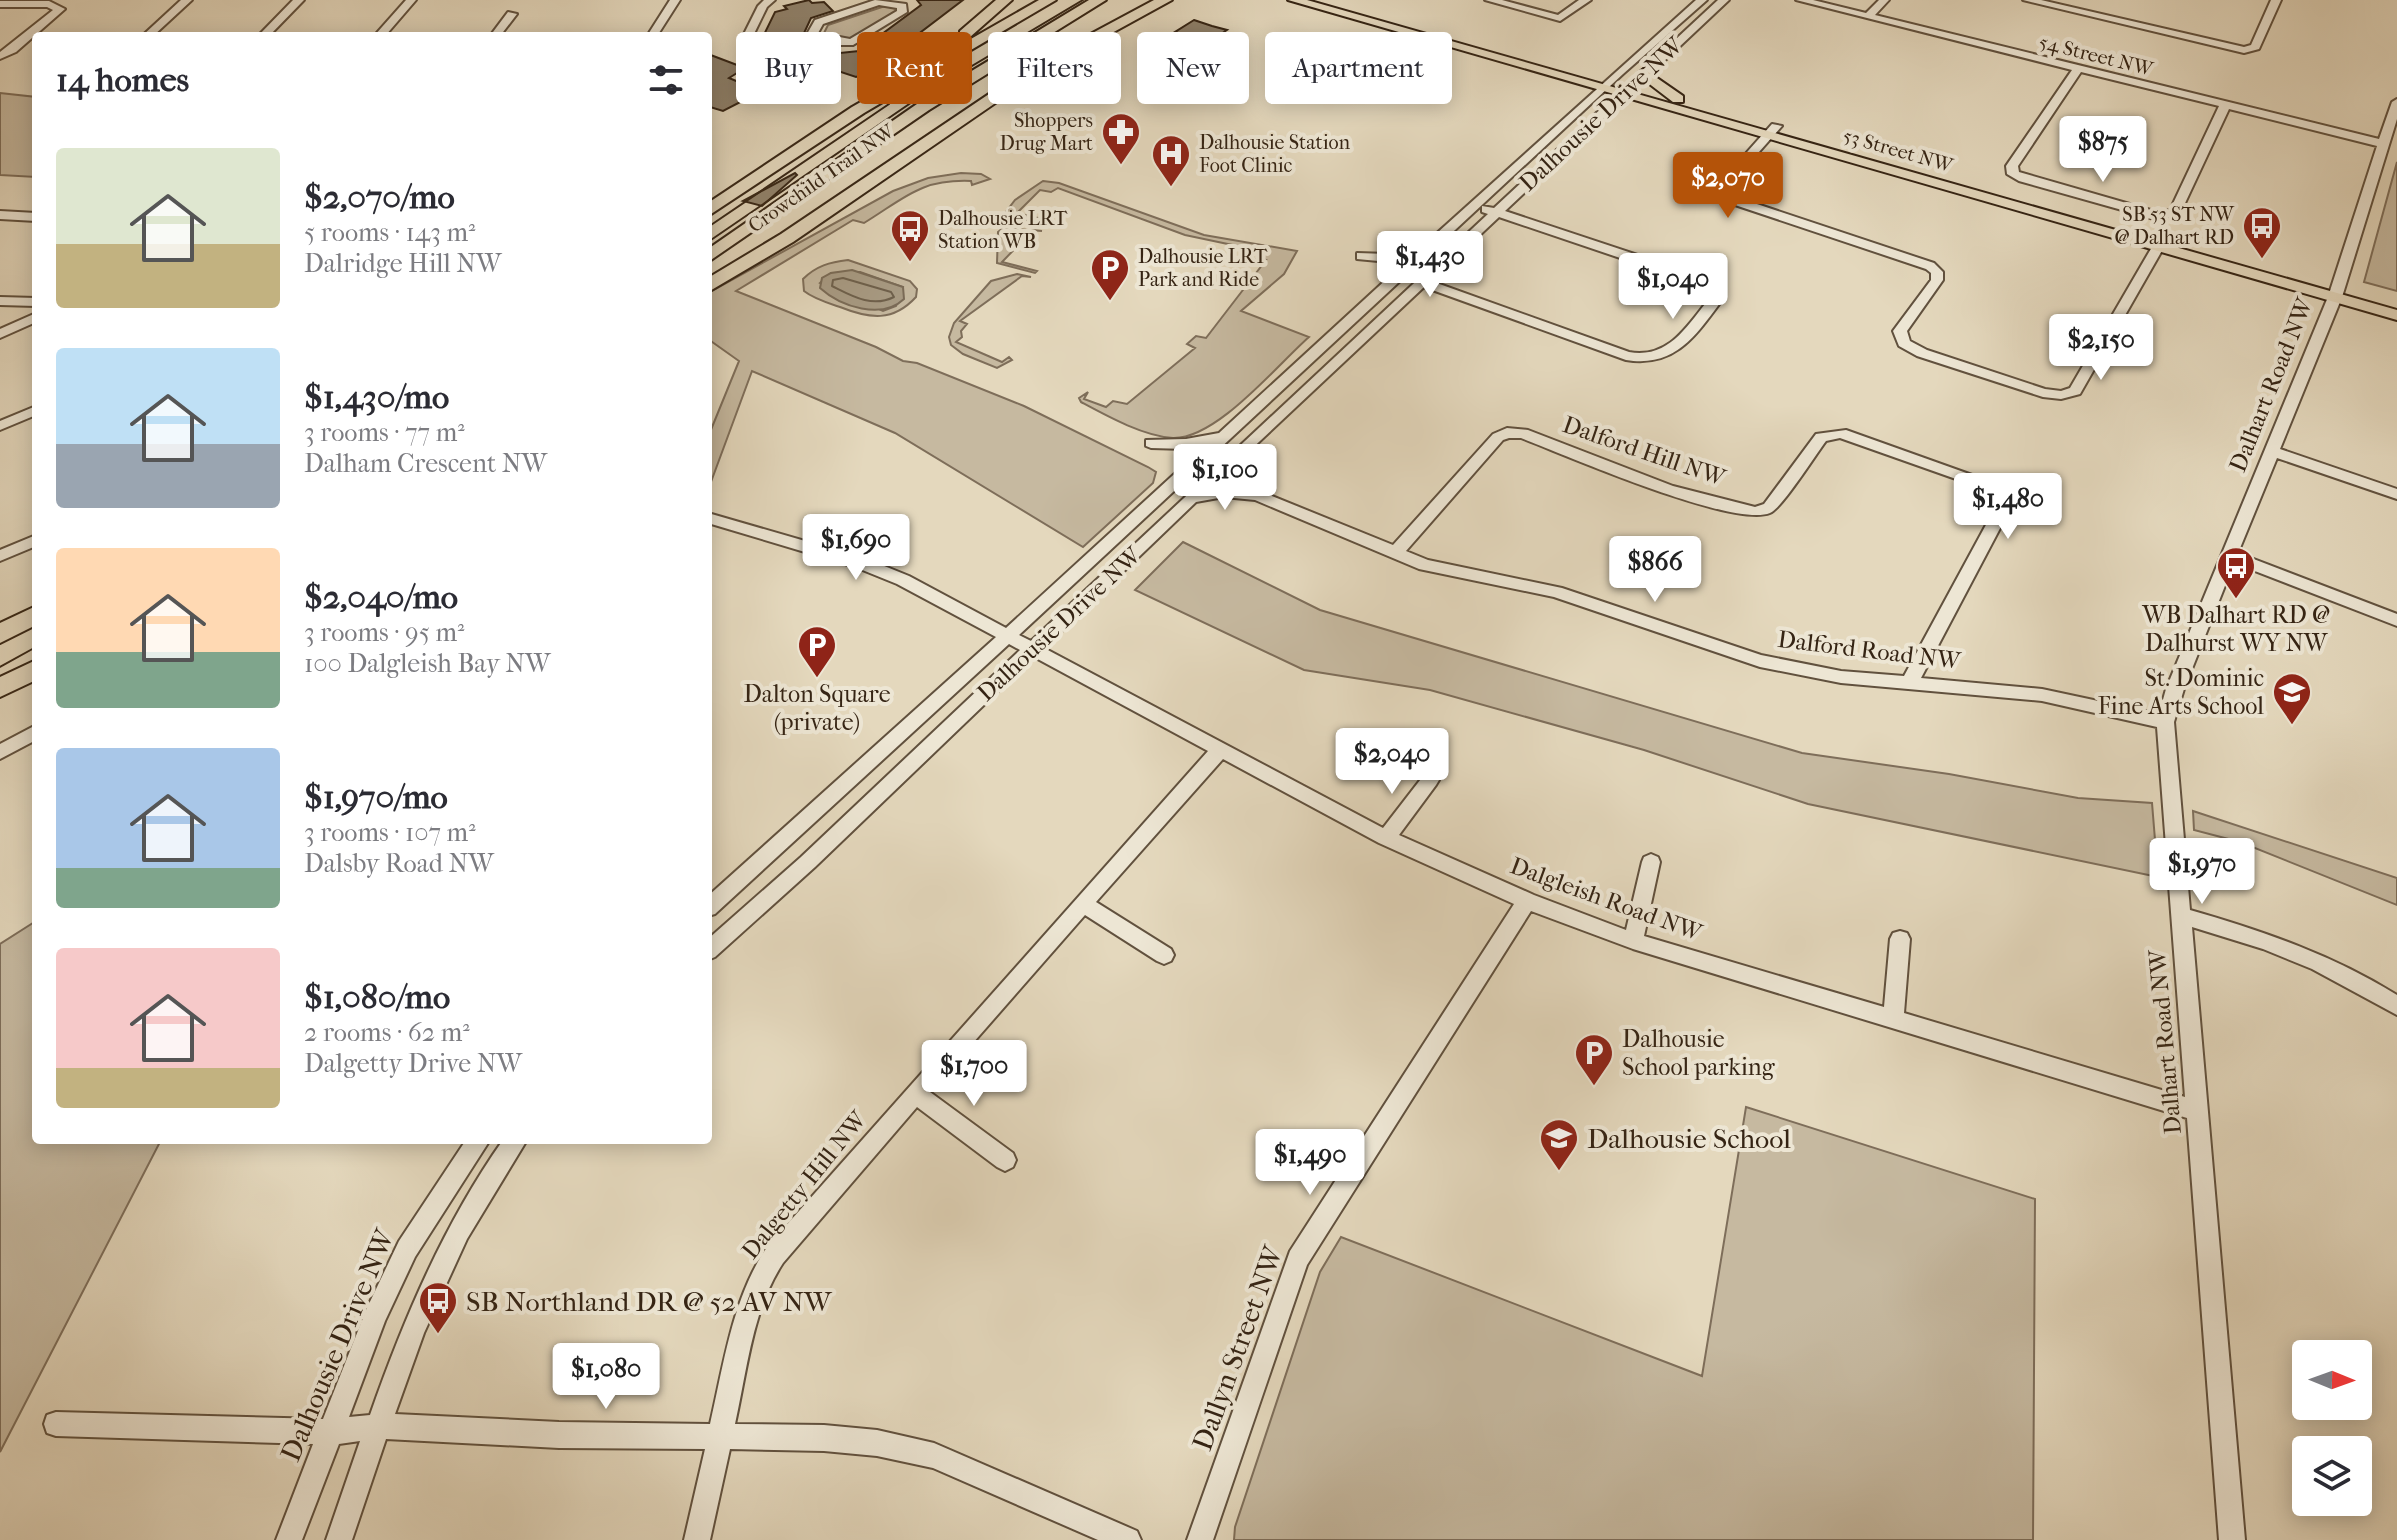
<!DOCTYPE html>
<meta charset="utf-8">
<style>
:root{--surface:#fff;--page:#f7f7f7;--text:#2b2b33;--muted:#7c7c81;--accent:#b45309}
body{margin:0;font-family:"IM FELL French Canon",serif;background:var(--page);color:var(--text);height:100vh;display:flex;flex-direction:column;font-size:30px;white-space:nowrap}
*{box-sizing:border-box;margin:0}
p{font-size:26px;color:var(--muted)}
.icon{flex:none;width:44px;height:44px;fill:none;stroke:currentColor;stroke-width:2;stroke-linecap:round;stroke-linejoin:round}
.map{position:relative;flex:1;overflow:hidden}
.side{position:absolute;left:32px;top:32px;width:680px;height:1112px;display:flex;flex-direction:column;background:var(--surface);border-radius:8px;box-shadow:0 4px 20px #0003}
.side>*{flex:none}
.top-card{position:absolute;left:736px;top:32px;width:760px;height:72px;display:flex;gap:16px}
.needle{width:52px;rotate:91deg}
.fabs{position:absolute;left:2292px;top:1340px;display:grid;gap:16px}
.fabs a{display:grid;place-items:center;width:80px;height:80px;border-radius:8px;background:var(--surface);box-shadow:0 4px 20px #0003;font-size:40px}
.price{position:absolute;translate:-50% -68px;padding:0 18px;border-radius:8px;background:#fff;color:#222;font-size:26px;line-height:52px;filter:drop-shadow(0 2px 4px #0008)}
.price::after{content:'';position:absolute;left:50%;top:48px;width:24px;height:18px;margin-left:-12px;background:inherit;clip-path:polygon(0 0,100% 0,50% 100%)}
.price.on{background:var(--accent);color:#fff}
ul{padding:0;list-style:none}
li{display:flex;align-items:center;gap:24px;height:200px;padding:0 24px}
li span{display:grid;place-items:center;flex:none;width:224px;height:160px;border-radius:8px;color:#555}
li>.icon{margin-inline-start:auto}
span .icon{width:96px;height:96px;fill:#fffc;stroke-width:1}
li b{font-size:34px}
h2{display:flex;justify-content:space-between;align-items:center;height:96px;padding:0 24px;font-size:34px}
.chip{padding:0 28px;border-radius:8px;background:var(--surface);box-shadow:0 4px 20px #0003;font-size:28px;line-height:72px}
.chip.on{background:var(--accent);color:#fff}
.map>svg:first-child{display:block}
.green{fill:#c6b9a0;stroke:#7e6e5a;stroke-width:2;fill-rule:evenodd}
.water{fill:#a89b84;stroke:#7a6b57;stroke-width:2}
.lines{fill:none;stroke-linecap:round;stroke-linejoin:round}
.shore{stroke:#6e604c;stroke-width:2}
.building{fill:#90826c;stroke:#352414;stroke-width:2}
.minor-casing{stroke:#61513e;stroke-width:4}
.major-casing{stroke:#352414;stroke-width:4}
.highway-casing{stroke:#352414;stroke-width:4}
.minor{fill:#ede6d4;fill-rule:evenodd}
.major{fill:#e4d8bd;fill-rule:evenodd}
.highway{fill:#e4d8bd;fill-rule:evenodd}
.tram{stroke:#352414;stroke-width:2}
.labels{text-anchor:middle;stroke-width:8;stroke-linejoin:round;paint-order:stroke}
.far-street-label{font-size:20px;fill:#352414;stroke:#ede6d4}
.far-poi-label{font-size:20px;fill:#352414;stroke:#ede6d4;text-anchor:start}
.street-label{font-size:24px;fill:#352414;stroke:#ede6d4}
.poi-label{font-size:24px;fill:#352414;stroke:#ede6d4}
.near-poi-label{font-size:28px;fill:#352414;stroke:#ede6d4;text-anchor:start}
.near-street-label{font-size:28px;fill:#352414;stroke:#ede6d4}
</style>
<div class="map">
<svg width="2397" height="1540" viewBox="0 0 2397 1540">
<rect width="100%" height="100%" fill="#e4d8bd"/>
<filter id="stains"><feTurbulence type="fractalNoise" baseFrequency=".0025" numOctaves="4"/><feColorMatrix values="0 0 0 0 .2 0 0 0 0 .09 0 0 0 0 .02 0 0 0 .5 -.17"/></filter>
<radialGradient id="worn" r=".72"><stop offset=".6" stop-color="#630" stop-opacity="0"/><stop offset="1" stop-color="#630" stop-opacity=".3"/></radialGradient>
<path class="green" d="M885,6L901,10C874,28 858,48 824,33L828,25Z
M0,93L36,97V177L0,175Z
M2397,162V291L2364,282Z
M961,173L981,174L990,179L972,185L971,181C920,179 905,198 864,223L853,220L736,291L876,347L903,361L917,363L1024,406L1148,467L1156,472L1153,483L1083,547L895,433L752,371L708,490V437L739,361L708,339V293L893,191L928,178Z
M1043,181L1059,183L1204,235L1297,251L1284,274L1241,311L1309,337C1277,365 1217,439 1173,438C1143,436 1107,416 1081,402L1079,398L1088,392L1084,399L1106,407L1113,401L1127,404L1195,348L1187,344L1196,336L1206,338L1266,260L1257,258L1261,251L1185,235L1058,188L1051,192L1040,190L1017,213L1051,221L1004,220L1002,217L1015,200Z
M1003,228L1042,231L1033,230L1002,262L1037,271L1035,273L997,263L998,232Z
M848,260L910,281L917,289L916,297C893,322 870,319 840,307C828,303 814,299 804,291L803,279C816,266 830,262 848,260ZM860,272L903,287L896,306L883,311L820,283L831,273Z
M1017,274L1031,277L1022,276L960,321L967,324L961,331L962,337L956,342L1002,362L1009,357L1012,360L997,368L963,354L951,345L949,337L954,323L991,281Z
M1183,542L1320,610L1802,753L1949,774L2078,798L2152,803L2158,877L1808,804L1644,750L1430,690L1304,670L1135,590Z
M2193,811L2397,878V905L2240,842L2194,830Z
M36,921V1140H161L0,1452V944Z
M1746,1107L2035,1199L2033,1540H1234L1235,1527L1320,1272L1341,1237L1702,1376Z"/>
<path class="water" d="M852,270L903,287L904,299C882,320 841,307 820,288L822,278L831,273Z"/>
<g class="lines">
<path class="shore" d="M843,278L891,292L894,297C872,308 852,296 832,286L833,280Z"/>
</g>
<path class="building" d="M809,0L812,3L824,2L833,11L811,18L804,33L806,41L840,53L859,51L921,5L917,0H963L867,73L856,77L759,45L775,12L787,9L784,6Z
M1194,20L1212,26L1227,30L1209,42L1175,32Z
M708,54L745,68L729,78L758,90L750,94L754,95L723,111L710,107Z
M795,173L797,175L762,206L743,201Z"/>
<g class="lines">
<defs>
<path id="minor" d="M181,0H192L153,36H142Z
M293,0H304L269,36H258Z
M406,0H416L385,36H374Z
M670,0H680L657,36H647Z
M764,0H775L767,7L747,48H739L738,46L758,6Z
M875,0L906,4L907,12L853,45H840L807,34L815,20ZM879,5L897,8V11L850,39L818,33L823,24Z
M1485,0H1502L1558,15L1579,0H1591L1560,21Z
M1696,0H1707L1623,74L1019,635L1031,641L1488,214L1482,212V206L1494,208L1718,0H1729L1505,211L1707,278L1720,287L1723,299C1696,335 1676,368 1626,360L1424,287L1245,455L1247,478L1262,492L1393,545L1493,434L1507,428L1528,430L1673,486L1755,507L1764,504L1816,434L1846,430L2000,485L2016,498L1921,678L2042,689L2159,714L2166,689L2328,297L2377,146L2229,109L2179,216L2154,219L2019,181L2007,174L2006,166L2072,70L1796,0H1813L1866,13L1879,0H1889L1875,15L2379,139L2392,102L2397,99V119L2342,297L2280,449L2397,489V499L2277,458L2238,553L2397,614V626L2234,563L2184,689L2174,722L2190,910C2263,931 2333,955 2397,995V1015L2312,969L2263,949L2192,927L2245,1540H2219L2187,1118L1633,949L1531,911L1307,1265L1213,1540H1187L1290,1251L1514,904L1379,843L1223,759L1096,902L1171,949L1174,955L1171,961L1164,964L1157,961L1085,915L930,1092L1013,1153L1016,1160L1013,1167L1005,1171L997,1167L917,1107L783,1263C752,1310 747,1371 735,1424L824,1425L877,1430L934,1443L1137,1531L1141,1540H1098L933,1468L877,1456L824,1451L730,1449L710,1540H684L705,1449L559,1448L386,1439L352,1540H326L360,1441L339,1444L302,1540H276L313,1444L56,1436L47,1433L44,1424L47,1415L56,1412L323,1419L367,1308L399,1241L466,1140H490L415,1257L385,1321L349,1417L370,1415C404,1318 444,1224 503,1140H527L467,1239L424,1333L395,1414L559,1422L710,1424C724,1364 732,1299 767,1247L1208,751L1034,657L815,867L715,957L708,960V939L801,857L1020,650L1009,644L715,914L708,916V896L996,637L897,584L855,567L708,523V513L867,559L909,576L1006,628L1206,445L1186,449L1151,448L1146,446V440L1186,439L1219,433L1414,254L1389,262L1357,259V253L1388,254L1427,242ZM2081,72L2219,106L2170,210L2154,211L2019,172L2018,166ZM1499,217L1697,284L1709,292V299C1687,326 1669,359 1629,352L1431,281ZM1509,438H1521C1566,455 1732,528 1770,513C1782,508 1816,454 1826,441L1840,438L1990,491L2000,499L1904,676L1841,671L1761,655L1562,588L1428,560L1406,551L1503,440ZM1230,469L1240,489L1209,490ZM1224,497L1255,500L1419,569L1554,597L1760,667L1841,683L2042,701L2157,727L2185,1097L1904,1013L1910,939L1907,933L1900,931L1893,933L1890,939L1884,1007L1644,936L1660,862L1658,857L1651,854L1644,857L1642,862L1626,930L1534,895L1399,835L1436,785L1439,780L1436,775H1424L1383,828L1044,648L1196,502Z
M2023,0H2041L2244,47L2251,45L2271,0H2281L2259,49L2244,53Z
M0,1H49L65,9L16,52L0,59V52L53,10L47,7H0Z
M508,12L517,14L500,36H490Z
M1772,124L1782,126L1728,187L1730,195L1934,263L1943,272V280L1907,331L1910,341L1927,350L2045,389L2061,391L2070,388L2152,247L2158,243L2164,247L2080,394L2061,399L2043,397L1917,356L1899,346L1893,331L1931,280V273L1926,269L1720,200L1716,187Z
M0,211L36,213V221L0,219Z
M0,297L36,298V306L0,305Z
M36,313V322L0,338V329Z
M36,406V415L0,430V421Z
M36,535V546L0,561V550Z
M36,725V740L0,759V744Z"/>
<path id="major" d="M1288,0H1307L2397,310V320Z
M1644,69L1683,96V102H1673L1639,76L1638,73Z"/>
<path id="highway" d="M996,0H1012L970,37H960V31Z
M1039,0H1056L864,113L708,216V203L852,107Z
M1089,0H1106L929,110L708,262V249L917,104Z
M1154,0H1172L1039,73L793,242L708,292V278L781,234L1029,67Z
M36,606V625L0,643V623Z
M36,660V680L0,697V677Z"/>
</defs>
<use href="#minor" class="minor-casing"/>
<use href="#major" class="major-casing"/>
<use href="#highway" class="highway-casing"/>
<use href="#minor" class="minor"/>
<use href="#major" class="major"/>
<use href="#highway" class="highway"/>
<path class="tram" d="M708,227L889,104
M708,242L918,98L1083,0
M0,667L36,647"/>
</g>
<defs>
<symbol id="pharmacy-pin" viewBox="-11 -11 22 30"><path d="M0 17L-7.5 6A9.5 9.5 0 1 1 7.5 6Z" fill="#8f2418" stroke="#ede6d4"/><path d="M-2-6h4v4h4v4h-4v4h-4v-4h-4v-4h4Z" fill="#fff"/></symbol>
<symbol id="hospital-pin" viewBox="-11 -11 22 30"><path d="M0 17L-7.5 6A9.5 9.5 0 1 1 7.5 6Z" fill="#8f2418" stroke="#ede6d4"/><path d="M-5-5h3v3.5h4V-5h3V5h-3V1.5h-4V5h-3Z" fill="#fff"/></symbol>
<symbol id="bus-pin" viewBox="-11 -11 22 30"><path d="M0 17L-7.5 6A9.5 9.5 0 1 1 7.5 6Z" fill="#8f2418" stroke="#ede6d4"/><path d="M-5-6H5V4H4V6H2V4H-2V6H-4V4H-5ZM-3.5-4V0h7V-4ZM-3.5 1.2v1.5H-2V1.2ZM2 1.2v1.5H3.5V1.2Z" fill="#fff"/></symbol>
<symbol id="parking-pin" viewBox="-11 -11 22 30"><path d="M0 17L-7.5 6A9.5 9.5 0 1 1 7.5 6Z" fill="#8f2418" stroke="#ede6d4"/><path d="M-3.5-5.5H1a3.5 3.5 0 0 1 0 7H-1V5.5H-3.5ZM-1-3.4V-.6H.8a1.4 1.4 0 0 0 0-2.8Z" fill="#fff"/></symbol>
<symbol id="school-pin" viewBox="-11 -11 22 30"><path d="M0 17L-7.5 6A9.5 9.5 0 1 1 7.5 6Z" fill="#8f2418" stroke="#ede6d4"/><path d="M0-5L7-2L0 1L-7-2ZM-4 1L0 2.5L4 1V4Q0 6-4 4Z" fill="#fff"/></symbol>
</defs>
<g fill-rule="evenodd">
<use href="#pharmacy-pin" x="1099" y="110" width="44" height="60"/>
<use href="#hospital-pin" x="1149" y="132" width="44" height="60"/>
<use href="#bus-pin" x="2240" y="204" width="44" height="60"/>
<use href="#bus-pin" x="888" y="207" width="44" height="60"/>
<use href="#parking-pin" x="1088" y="246" width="44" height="60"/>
<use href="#bus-pin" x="2214" y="544" width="44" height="60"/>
<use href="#parking-pin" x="795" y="623" width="44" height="60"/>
<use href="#school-pin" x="2270" y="670" width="44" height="60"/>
<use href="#parking-pin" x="1572" y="1031" width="44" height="60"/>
<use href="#school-pin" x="1537" y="1116" width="44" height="60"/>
<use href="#bus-pin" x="416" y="1279" width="44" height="60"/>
</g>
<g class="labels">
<g class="far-street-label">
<text transform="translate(2096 55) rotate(14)" y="7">54 Street NW</text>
<text transform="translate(1898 150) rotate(16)" y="7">53 Street NW</text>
<text transform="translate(821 178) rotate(-35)" y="7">Crowchild Trail NW</text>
</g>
<g class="far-poi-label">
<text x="1093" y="127" text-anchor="end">Shoppers<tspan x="1093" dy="23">Drug Mart</tspan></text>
<text x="1199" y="149">Dalhousie Station<tspan x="1199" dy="23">Foot Clinic</tspan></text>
<text x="2234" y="221" text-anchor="end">SB 53 ST NW<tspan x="2234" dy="23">@ Dalhart RD</tspan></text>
<text x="938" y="225">Dalhousie LRT<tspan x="938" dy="23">Station WB</tspan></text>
<text x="1138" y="263">Dalhousie LRT<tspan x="1138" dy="23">Park and Ride</tspan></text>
</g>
<g class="street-label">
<text transform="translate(1601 114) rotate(-43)" y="8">Dalhousie Drive NW</text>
<text transform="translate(2271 385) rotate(-68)" y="8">Dalhart Road NW</text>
<text transform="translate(1644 451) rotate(19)" y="8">Dalford Hill NW</text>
<text transform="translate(1059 624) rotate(-43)" y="8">Dalhousie Drive NW</text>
<text transform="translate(1869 650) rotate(7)" y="8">Dalford Road NW</text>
<text transform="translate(1606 899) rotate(20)" y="8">Dalgleish Road NW</text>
<text transform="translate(2165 1042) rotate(-95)" y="8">Dalhart Road NW</text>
<text transform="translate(804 1185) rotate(-51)" y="8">Dalgetty Hill NW</text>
</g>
<g class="poi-label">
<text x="2236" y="623">WB Dalhart RD @<tspan x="2236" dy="28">Dalhurst WY NW</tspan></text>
<text x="2264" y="686" text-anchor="end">St. Dominic<tspan x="2264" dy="28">Fine Arts School</tspan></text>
<text x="817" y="702">Dalton Square<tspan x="817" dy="28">(private)</tspan></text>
<text x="1622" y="1047" text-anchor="start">Dalhousie<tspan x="1622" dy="28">School parking</tspan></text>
</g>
<g class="near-poi-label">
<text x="1587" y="1148">Dalhousie School</text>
<text x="466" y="1311">SB Northland DR @ 52 AV NW</text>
</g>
<g class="near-street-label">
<text transform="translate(337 1345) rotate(-67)" y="10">Dalhousie Drive NW</text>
<text transform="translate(1237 1348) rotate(-70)" y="10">Dallyn Street NW</text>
</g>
</g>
<rect width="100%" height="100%" filter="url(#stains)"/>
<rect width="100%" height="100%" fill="url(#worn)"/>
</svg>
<div class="fabs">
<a><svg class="needle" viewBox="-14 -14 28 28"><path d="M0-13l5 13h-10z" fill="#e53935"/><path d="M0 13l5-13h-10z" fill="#7c7c81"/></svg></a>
<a><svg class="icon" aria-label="layers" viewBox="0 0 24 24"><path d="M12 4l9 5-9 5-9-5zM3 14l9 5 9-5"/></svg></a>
</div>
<b class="price" style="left:2103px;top:184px">$875</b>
<b class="price on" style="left:1728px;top:220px">$2,070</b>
<b class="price" style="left:1430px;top:299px">$1,430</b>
<b class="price" style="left:1673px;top:321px">$1,040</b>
<b class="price" style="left:2101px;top:382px">$2,150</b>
<b class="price" style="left:1225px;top:512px">$1,100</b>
<b class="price" style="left:2008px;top:541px">$1,480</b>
<b class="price" style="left:856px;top:582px">$1,690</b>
<b class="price" style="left:1655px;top:604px">$866</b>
<b class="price" style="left:1392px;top:796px">$2,040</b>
<b class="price" style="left:2202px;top:906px">$1,970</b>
<b class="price" style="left:974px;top:1108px">$1,700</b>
<b class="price" style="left:1310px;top:1197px">$1,490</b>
<b class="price" style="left:606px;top:1411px">$1,080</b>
<div class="top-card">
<a class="chip">Buy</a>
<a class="chip on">Rent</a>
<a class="chip">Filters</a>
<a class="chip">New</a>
<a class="chip">Apartment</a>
</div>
<section class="side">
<h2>14 homes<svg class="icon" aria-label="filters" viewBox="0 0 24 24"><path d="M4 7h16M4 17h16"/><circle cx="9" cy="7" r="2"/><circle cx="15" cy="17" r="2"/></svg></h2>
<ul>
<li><span style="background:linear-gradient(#dfe7d0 60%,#c2b280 0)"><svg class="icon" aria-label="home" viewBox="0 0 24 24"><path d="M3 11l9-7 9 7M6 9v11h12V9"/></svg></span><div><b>$2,070/mo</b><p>5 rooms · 143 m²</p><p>Dalridge Hill NW</p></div></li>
<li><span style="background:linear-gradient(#bfe0f5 60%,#9aa5b1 0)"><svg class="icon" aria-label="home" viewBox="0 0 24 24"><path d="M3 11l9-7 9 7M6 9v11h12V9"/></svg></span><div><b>$1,430/mo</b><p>3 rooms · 77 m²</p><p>Dalham Crescent NW</p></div></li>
<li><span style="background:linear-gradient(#ffd9b3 65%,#7fa58c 0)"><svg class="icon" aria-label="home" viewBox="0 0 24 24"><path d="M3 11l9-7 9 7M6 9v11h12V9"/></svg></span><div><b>$2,040/mo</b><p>3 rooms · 95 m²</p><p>100 Dalgleish Bay NW</p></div></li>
<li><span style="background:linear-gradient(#a9c7e8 75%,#7fa58c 0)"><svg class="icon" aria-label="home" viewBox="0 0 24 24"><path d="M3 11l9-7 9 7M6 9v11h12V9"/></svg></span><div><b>$1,970/mo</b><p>3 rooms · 107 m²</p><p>Dalsby Road NW</p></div></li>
<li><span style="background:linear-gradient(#f6c9c9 75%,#c2b280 0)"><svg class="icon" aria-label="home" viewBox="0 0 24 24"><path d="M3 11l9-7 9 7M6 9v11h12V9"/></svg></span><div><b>$1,080/mo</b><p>2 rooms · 62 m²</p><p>Dalgetty Drive NW</p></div></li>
</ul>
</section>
</div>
